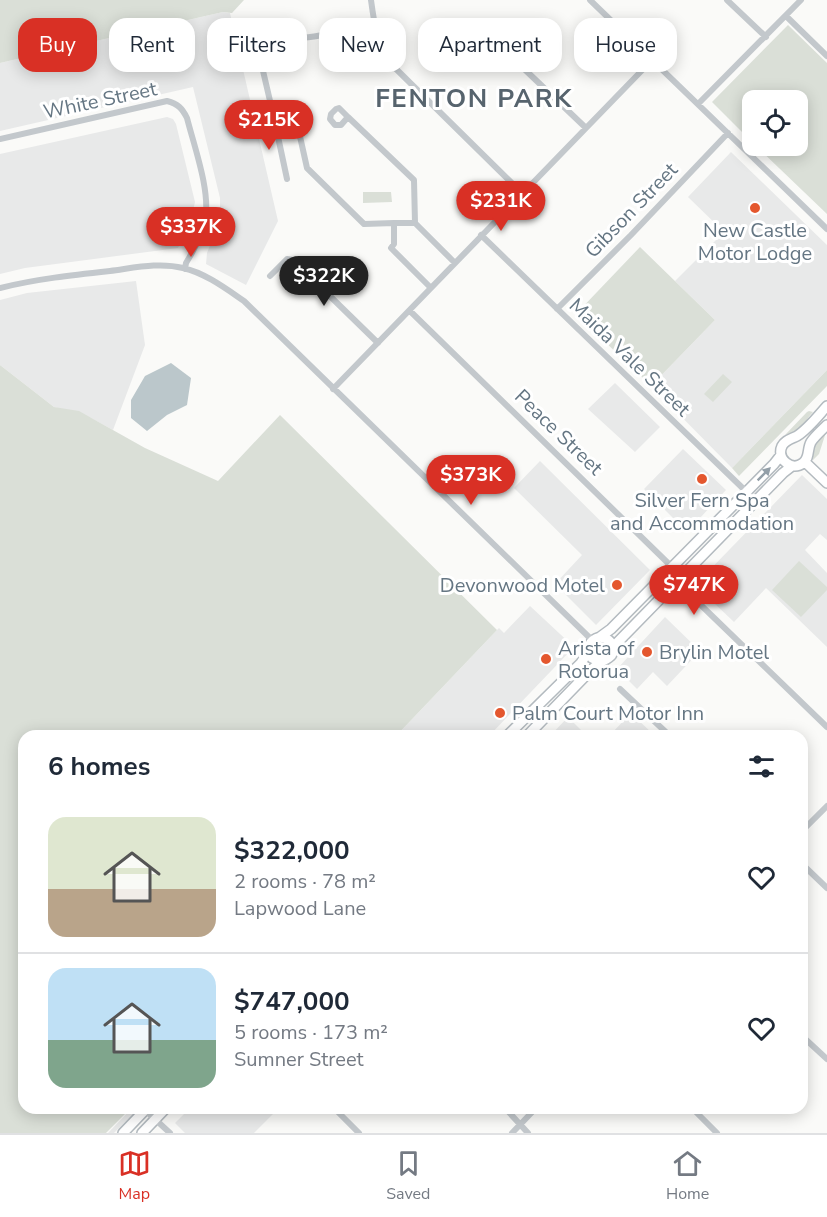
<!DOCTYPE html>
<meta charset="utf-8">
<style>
:root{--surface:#fff;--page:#f2f2f3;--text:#1f2937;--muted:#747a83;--line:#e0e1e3;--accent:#d93025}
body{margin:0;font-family:"Nunito Sans",sans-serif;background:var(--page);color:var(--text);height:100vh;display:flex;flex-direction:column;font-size:22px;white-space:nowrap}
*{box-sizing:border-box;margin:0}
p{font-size:20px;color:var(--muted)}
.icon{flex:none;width:33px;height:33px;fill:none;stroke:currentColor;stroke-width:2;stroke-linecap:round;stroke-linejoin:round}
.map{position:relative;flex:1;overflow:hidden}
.drawer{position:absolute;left:18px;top:730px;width:790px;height:384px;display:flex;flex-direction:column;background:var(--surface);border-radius:18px;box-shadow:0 3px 15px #0003}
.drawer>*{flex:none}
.hud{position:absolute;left:18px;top:18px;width:792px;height:54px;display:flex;gap:12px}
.fabs{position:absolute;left:742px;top:90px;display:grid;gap:12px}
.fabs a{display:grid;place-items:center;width:66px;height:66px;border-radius:12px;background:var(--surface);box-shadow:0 3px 15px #0003;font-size:30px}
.price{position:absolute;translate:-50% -51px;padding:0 14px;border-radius:21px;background:var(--accent);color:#fff;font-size:20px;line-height:39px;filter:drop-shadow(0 2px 3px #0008)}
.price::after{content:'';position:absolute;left:50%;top:36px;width:18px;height:14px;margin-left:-9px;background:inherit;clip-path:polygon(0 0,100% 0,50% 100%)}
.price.active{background:#222;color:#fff}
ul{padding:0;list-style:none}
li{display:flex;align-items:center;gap:18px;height:150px;padding:0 30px}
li+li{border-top:2px solid var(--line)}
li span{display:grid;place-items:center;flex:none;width:168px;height:120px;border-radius:18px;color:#555}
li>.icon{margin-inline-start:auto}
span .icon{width:72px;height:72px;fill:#fffc;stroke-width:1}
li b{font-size:26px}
h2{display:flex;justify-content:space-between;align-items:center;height:72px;padding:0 30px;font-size:26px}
.tag{padding:0 21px;border-radius:18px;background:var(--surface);box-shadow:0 3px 15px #0003;font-size:21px;line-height:54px}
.tag.active{background:var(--accent);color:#fff}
.tabs{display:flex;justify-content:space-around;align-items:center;height:84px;border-top:2px solid var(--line);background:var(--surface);font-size:16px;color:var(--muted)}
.tabs a{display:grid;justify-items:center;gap:3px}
.tabs .active{color:var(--accent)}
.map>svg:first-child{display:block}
.built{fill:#e8e9e9}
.green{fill:#dadfd7}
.water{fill:#bbc7cb}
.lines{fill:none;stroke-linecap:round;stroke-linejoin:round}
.secondary-casing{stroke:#b3babf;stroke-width:12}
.street{stroke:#c3c8cc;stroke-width:6}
.secondary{stroke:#fff;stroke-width:9}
.oneway{fill:#939fa8}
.poi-dot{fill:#e4572e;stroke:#fff;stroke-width:2}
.labels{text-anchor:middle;stroke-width:6;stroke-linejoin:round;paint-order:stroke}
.street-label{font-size:20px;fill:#657683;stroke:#fff}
.poi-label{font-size:20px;fill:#657683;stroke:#fff;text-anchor:start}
.district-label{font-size:26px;font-weight:bold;letter-spacing:1.5px;fill:#57646e;stroke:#fff}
</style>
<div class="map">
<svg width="827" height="1133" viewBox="0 0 827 1133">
<rect width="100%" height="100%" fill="#fafaf8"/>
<path class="built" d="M223,12L230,13L278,221L246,285L206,264L207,253L220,220V198L193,87L0,131V63Z
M167,117L173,119L176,124L195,202L191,219L178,248L25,268L0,274V154Z
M731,152L827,245V370L732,468L651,386L715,320L675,281L724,232L688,197Z
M136,281L145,345L113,430L91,418L54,407L0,365V300L27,293Z
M615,383L660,427L635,452L588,409Z
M683,449L726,490L687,532L644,489Z
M540,461L650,570L596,625L555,584L582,555L514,488Z
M802,475L827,499V540L820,534L805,550L827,573V647L766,588L734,622L695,585Z
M530,606L574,647L489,736H396L497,630L499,628L504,633Z
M665,617L700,651L667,686L653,672L637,689L617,669Z
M631,713L655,736H609Z
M568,717L587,736H550Z
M132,1108L138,1109L114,1133H108Z
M190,1108H278V1109L254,1133H185L175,1123Z"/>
<path class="green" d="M0,0H244L232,13L223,12L0,63Z
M788,25L827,63V214L756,146H798V100H753V143L712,102Z
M363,192H391L392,202L363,203Z
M640,247L715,320L651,386L576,314Z
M0,365L54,407L79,411L145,448L218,481L280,415L497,630L396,736H24V1108L130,1109L106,1133H0Z
M827,370V386L739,476L732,468Z
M723,374L732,382L713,402L704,394Z
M809,411L813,412C800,426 805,431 785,435L807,412Z
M827,429L819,454L813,460C809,446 819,439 827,429Z
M799,561L827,587V590L801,617L772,590Z"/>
<path class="water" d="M171,363L191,378L187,405L167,415L147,431L131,418V400L145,376Z"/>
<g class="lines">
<defs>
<path id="secondary" d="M827,406C818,416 808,429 797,436C791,439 785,440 782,446C776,459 792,472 803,463C810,458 807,449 811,442C815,436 822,430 827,425
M805,462L827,483
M600,637L611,629L774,464L781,455
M613,647L783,473L792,466
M507,736L581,663L588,652
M527,736L590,671C593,669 595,666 598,664C605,659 617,657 612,645C610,639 605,638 600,637C589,640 585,649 592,658L600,662
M123,1133L147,1108
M142,1133L166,1108"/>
</defs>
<use href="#secondary" class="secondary-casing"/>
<path class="street" d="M371,0C374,22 377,45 390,63L522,193
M590,0L827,229
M727,0L766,37
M786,16L827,56
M374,22C348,28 321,38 295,38C283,37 276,25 264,26C256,27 256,34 256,41L274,118L295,114L307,168L364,224L394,223V244L391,248L431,288
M475,22L586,128
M257,45L287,36
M698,104L801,0
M348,117L339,108L336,109L331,114L330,119L335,125H341L348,117L414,180L415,223L455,263
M274,118L287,179
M0,139L167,101C178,104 182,108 187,118C194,146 211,192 205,220C202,235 194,250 186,263L185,269
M394,223H415
M481,235L756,501
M270,276L287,259L293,260L378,343
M0,288C36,279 73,275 110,271C134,268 159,262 183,268C205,273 225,288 244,301L592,640
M557,309L631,235L728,133
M410,311L672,567L677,582L827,727
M333,389L652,60
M620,689L670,736
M802,831L827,806
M802,864L827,888
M802,1036L827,1059
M334,1108L359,1133
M505,1108L528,1133
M692,1108L717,1133
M145,1110L170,1133
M512,1133L536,1108"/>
<use href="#secondary" class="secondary"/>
</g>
<defs><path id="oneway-solid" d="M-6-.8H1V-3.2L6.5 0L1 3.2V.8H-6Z" transform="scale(1.5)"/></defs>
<use class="oneway" href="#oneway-solid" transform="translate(764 474) rotate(-45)"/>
<g class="poi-dot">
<circle cx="755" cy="208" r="6"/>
<circle cx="702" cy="479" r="6"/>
<circle cx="617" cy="585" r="6"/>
<circle cx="647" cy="652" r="6"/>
<circle cx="546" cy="659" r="6"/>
<circle cx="500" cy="713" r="6"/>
</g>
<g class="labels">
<g class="street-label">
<text transform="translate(100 100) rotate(-12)" y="7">White Street</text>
<text transform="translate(631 210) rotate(-46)" y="7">Gibson Street</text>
<text transform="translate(630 357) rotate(44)" y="7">Maida Vale Street</text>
<text transform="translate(559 432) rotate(44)" y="7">Peace Street</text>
</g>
<g class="poi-label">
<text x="755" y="237" text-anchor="middle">New Castle<tspan x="755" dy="23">Motor Lodge</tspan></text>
<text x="702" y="507" text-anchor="middle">Silver Fern Spa<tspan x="702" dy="23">and Accommodation</tspan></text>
<text x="605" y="592" text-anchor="end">Devonwood Motel</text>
<text x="558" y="655">Arista of<tspan x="558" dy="23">Rotorua</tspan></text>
<text x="659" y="659">Brylin Motel</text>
<text x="512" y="720">Palm Court Motor Inn</text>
</g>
<g class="district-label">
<text x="474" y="107">FENTON PARK</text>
</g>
</g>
</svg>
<div class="fabs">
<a><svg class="icon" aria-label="locate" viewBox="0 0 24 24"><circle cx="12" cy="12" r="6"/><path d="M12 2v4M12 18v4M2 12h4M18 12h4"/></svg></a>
</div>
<b class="price" style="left:269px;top:151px">$215K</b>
<b class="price" style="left:501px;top:232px">$231K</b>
<b class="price" style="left:191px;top:258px">$337K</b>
<b class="price active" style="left:324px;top:307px">$322K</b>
<b class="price" style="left:471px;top:506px">$373K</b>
<b class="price" style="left:694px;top:616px">$747K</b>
<div class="hud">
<a class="tag active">Buy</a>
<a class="tag">Rent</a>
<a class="tag">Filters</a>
<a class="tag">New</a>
<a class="tag">Apartment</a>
<a class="tag">House</a>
</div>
<section class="drawer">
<h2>6 homes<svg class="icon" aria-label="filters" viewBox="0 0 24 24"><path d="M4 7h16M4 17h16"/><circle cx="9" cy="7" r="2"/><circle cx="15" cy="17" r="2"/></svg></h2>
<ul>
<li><span style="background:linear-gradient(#dfe7d0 60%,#b9a48a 0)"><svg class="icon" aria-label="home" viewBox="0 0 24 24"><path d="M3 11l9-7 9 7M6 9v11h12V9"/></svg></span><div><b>$322,000</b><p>2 rooms · 78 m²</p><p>Lapwood Lane</p></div><svg class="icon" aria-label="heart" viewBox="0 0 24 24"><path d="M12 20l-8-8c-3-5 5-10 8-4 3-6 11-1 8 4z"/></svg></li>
<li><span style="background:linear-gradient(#bfe0f5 60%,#7fa58c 0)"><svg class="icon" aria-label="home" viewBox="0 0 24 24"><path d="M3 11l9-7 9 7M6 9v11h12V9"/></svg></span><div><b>$747,000</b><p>5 rooms · 173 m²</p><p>Sumner Street</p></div><svg class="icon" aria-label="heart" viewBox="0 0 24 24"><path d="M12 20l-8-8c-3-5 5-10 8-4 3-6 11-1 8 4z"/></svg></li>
</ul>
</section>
</div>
<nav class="tabs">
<a class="active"><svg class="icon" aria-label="map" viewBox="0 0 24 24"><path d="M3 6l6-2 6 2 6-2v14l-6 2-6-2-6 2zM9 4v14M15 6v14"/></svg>Map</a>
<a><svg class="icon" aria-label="saved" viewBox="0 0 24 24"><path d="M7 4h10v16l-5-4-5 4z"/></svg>Saved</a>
<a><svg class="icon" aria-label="home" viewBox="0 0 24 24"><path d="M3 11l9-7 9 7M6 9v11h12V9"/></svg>Home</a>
</nav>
